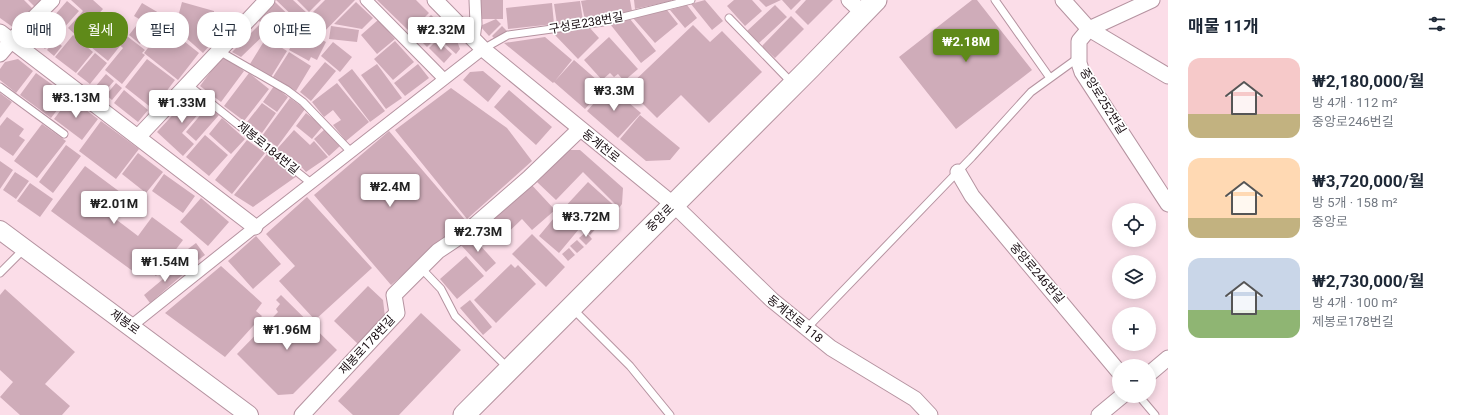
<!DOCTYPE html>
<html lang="ko">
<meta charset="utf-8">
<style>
:root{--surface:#fff;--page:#f6f6f7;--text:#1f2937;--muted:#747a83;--accent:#5f8a19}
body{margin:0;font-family:Roboto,"Noto Sans KR",sans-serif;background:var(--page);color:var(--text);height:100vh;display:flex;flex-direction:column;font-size:15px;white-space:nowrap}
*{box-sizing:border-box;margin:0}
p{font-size:13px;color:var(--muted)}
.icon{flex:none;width:22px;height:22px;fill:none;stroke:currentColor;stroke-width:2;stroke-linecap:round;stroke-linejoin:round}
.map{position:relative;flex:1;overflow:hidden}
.sheet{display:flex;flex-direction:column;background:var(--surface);width:300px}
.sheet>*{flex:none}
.banner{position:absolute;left:12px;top:12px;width:380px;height:36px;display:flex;gap:8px}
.tools{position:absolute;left:1112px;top:203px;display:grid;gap:8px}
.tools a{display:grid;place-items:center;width:44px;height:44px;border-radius:50%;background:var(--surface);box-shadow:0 2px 10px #0003;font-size:20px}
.price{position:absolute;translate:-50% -34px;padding:0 9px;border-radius:4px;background:#fff;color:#222;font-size:13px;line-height:26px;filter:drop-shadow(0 1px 2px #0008)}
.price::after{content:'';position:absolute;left:50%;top:24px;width:12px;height:9px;margin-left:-6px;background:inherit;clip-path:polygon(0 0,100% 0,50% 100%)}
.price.on{background:var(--accent);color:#fff}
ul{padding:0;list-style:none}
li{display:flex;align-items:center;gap:12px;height:100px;padding:0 20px}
li span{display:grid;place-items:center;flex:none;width:112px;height:80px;border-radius:12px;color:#555}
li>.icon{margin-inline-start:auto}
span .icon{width:48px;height:48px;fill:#fffc;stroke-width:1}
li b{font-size:17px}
h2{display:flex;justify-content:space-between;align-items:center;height:48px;padding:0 20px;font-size:17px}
.chip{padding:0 14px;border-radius:16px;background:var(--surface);box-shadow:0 2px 10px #0003;font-size:14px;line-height:36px}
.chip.on{background:var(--accent);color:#fff}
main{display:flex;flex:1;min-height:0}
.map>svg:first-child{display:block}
.building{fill:#cfacb9}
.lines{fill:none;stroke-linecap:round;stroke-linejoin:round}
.service-casing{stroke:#b593a0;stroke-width:9}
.pedestrian-casing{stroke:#b593a0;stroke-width:13}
.minor-casing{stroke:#b593a0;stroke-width:17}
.tertiary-casing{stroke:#b593a0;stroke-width:20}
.secondary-casing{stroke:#b593a0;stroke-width:23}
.service{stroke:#fff;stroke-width:7}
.pedestrian{stroke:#fff;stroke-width:11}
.minor{stroke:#fff;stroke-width:15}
.tertiary{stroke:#fff;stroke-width:18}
.secondary{stroke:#fff;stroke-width:21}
.labels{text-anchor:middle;stroke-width:3.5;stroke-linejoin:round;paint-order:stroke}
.street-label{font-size:12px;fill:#170c11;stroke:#fff}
</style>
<main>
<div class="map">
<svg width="1168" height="415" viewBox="0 0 1168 415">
<rect width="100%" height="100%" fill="#fbdde8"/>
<path class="building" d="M0,0H24L33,9L14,28L0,18Z
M28,0H41L35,7Z
M71,0H93L103,9L78,37L68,28L83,11Z
M276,0H293L307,13L299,22Z
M297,0H321L309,12Z
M325,0H355L319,37L303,22Z
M377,0H416L429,13L410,32Z
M481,0H503V19H481Z
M587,0H630L632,11L585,20L581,1Z
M634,0H671V1L635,9Z
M705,0L723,21L712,30L691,4Z
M734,0H752L762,11L745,26L727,6Z
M759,0H781L766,7Z
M782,0H801L791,10Z
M806,0H833L808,25L795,12Z
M972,0H977L1032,70L956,129L899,57Z
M67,1L79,11L45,49L34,39Z
M580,1L583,21L557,24L554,4Z
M182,2L214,11V13L233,19L203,53L175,28Z
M275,2L300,26L287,39L276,28L271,33L257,19Z
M356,2L373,18L362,29L334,24Z
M142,3L159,13L151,26L134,16Z
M552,3L554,24L508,29L506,8Z
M687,5L697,18L685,28L670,10Z
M775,5L787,17L759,43L747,31Z
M667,10L678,24L655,43L633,18Z
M431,15L440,23L420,41L412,33Z
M791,16L804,29L775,58L762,46Z
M102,19L116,31L110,38L120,46L108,61L80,38L92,24L96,27Z
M496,19L501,24L489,36L480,26Z
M630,19L656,51L641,63L610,24Z
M378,20L395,39L377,54L361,35Z
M140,21L151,30L140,44L129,35Z
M260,24L267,32L241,57L232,52Z
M693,25L710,42L722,31L762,72L709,123L681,95L657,118L627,88Z
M165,26L199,53L178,80L144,53Z
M331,26L359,30L357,42L329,39Z
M440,26L457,41L460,49L456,54L433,33Z
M502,26L507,31L497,41L492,36Z
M589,27L599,38L578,59L553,33Z
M301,28L326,42L317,60L311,57L309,61L289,50Z
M123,33L145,50L142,53L145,55L122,84L105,70L123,48L116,42Z
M430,34L435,39L427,47L422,42Z
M73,35L93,52L76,73L55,57Z
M545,37L572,60L555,81L574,60L605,87L585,109L554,82L553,83L504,43Z
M609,37L638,69L624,81L618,74L614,77L610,73L602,80L584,60Z
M266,38L287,51L271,77L250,64Z
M55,40L62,46L54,56L47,50Z
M437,40L452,54L444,63L429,48Z
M395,41L414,62L393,80L374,59Z
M333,42L352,57L340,72L321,56Z
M289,52L311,66L296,91L273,77Z
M95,53L107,63L90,84L77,74Z
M223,55L244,71L221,102L200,86Z
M18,59L33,71L16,93L0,80V69L5,62Z
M147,59L175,80L153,109L125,87Z
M325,62L336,71L311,101L300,92Z
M377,64L402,98L386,109L361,75Z
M418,64L429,78L405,96L394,83Z
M352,69L385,111L370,122L338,80Z
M483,71L501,86L488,102L463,80L470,72Z
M36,73L68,96L51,118L20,95Z
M249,73L269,89L244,121L224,106Z
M106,74L114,81L103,94L95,87Z
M116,83L122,88L112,100L106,95Z
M337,83L369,122L346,141L333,125L341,120L333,110L324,117L312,102Z
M274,86L288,97L277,112L263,102Z
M609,86L641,113L618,138L587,111Z
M451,88L507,128L532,161L467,219L395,130Z
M124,90L148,110L138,122L114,103Z
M509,90L552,127L536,145L494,107Z
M0,93L12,102L0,118Z
M193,93L206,105L182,133L194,144L183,156L157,132Z
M70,98L98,119L82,140L54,119Z
M290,98L305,109L277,147L262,136Z
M262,103L276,113L262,133L247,122Z
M208,106L219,115L196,141L186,132Z
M306,113L323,126L312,139L296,126Z
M640,115L680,148L670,160L646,161L620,139Z
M7,117L24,129L19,136L25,140L13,156L0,147V126Z
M222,118L245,139L231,154L209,134Z
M101,121L139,149L116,179L79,151Z
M42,124L66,141L37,178L14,161Z
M325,129L340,146L329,156L314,139Z
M294,130L310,145L314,141L328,157L306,172L295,160L294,162L277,149Z
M389,131L466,221L391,285L314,195Z
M205,135L228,155L209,176L186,157Z
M247,140L265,153L232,194L215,180Z
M66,145L81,156L53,193L39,182Z
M568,150H580L623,188L622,204L619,208L583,172L556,200L537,182Z
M138,153L163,172L146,193L122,174Z
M267,154L297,176L253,207L234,195Z
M0,161L13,170L0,189Z
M85,166L120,192L105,211L138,236L152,217L183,240L156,276L140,264L134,272L51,211Z
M15,172L29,181L16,199L3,190Z
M164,174L195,196L183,213L152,191Z
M529,182L555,210L532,230L522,219L497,243L481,226Z
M588,182L619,210L605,226L602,222L590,235L562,210Z
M30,183L53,199L40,217L17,201Z
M307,197L372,268L315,320L279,281L295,266L266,234Z
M201,198L229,222L208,246L180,222Z
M559,212L579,229L559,253L539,236Z
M586,232L592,239L586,245L579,238Z
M470,234L496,263L486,272L460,244Z
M532,234L565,267L546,287L512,254Z
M256,236L281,264L253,289L228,261Z
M577,240L584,247L577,253L570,246Z
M196,243L205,255L189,267L180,255Z
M569,248L575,255L568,261L562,254Z
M466,256L484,276L457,299L440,279Z
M181,264L187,271L150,303L144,295Z
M511,264L515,268L518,265L536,284L496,323L474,300Z
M221,266L262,303L256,311L262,316L225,357L165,313Z
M368,286L383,300L385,317L358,344L334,321Z
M5,289L75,352L45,384L70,406L62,415H20L0,397L13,382L0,370V295Z
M281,295L337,350L293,394L278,395L237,354L278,312L276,309L280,304L276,300Z
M470,300L492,327L483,335L460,308Z
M421,313L461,350L399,415H353L338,401Z"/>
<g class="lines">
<defs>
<path id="service" d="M995,0L1050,78
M729,18L792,83
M483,49L508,35L603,22L691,0
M219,51L287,90L303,102L351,152
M187,84L311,183
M0,87L64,134
M421,268L441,289L455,316L509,369
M0,273L24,249
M573,309L630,366L670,415
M807,328L972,157L1031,92L1078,58
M1139,396L1155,415"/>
<path id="pedestrian" d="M366,0L444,79
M474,39L476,24L475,0
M131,326L255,227L483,49"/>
<path id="minor" d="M435,0L483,49L674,205L772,300L831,348L915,399L930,415
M849,0L863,13
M1063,0L1089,29L1168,76
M1152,0L1089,29L1079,41V63L1082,72L1168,204
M0,32L255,227
M0,54L11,41L52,0
M138,137L267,0
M958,172L972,196L1119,372
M1149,374L1168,358
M302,415L397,313L394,295L438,251L468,231L529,178L580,129
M1099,415L1122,396"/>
<path id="tertiary" d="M0,230L249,415"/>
<path id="secondary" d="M464,415L810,68L876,0"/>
</defs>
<use href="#service" class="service-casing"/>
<use href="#pedestrian" class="pedestrian-casing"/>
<use href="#minor" class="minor-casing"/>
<use href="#tertiary" class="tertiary-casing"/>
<use href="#secondary" class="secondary-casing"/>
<use href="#service" class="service"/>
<use href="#pedestrian" class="pedestrian"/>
<use href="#minor" class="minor"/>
<use href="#tertiary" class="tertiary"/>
<use href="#secondary" class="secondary"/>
</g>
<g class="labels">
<g class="street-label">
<text transform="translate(586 23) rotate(-10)" y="4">구성로238번길</text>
<text transform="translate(1103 101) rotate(58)" y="4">중앙로252번길</text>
<text transform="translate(601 146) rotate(39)" y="4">동계천로</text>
<text transform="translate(268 148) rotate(39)" y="4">제봉로184번길</text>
<text transform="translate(660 218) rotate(-45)" y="4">중앙로</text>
<text transform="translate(1037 273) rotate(49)" y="4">중앙로246번길</text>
<text transform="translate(795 319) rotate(39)" y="4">동계천로 118</text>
<text transform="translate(125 322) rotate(36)" y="4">제봉로</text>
<text transform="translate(367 345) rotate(-47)" y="4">제봉로178번길</text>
</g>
</g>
</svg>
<div class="tools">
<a><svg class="icon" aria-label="locate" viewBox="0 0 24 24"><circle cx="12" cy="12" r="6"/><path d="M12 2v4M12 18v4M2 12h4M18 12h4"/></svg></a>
<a><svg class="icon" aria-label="layers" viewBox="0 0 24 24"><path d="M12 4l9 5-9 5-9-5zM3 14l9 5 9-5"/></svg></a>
<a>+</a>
<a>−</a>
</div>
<b class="price" style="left:441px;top:51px">₩2.32M</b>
<b class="price on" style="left:966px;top:63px">₩2.18M</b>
<b class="price" style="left:614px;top:112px">₩3.3M</b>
<b class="price" style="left:76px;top:119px">₩3.13M</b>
<b class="price" style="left:182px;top:124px">₩1.33M</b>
<b class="price" style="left:390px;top:208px">₩2.4M</b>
<b class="price" style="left:114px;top:225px">₩2.01M</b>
<b class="price" style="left:586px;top:238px">₩3.72M</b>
<b class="price" style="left:478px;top:253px">₩2.73M</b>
<b class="price" style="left:165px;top:283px">₩1.54M</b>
<b class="price" style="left:287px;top:351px">₩1.96M</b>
<div class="banner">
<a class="chip">매매</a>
<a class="chip on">월세</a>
<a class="chip">필터</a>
<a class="chip">신규</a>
<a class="chip">아파트</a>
</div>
</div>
<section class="sheet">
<h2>매물 11개<svg class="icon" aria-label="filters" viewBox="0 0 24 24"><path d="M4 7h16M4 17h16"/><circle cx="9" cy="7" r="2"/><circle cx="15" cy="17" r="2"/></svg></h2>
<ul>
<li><span style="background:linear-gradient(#f6c9c9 70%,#c2b280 0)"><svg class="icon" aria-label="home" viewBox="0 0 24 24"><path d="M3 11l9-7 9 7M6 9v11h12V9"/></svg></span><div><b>₩2,180,000/월</b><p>방 4개 · 112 m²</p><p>중앙로246번길</p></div></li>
<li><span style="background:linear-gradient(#ffd9b3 75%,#c2b280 0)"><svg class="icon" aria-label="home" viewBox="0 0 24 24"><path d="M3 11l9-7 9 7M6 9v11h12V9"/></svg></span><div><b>₩3,720,000/월</b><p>방 5개 · 158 m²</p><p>중앙로</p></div></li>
<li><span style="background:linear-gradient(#c9d6e8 65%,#8fb573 0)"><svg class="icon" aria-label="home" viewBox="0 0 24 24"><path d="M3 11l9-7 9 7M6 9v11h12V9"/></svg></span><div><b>₩2,730,000/월</b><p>방 4개 · 100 m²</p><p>제봉로178번길</p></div></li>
</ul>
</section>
</main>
